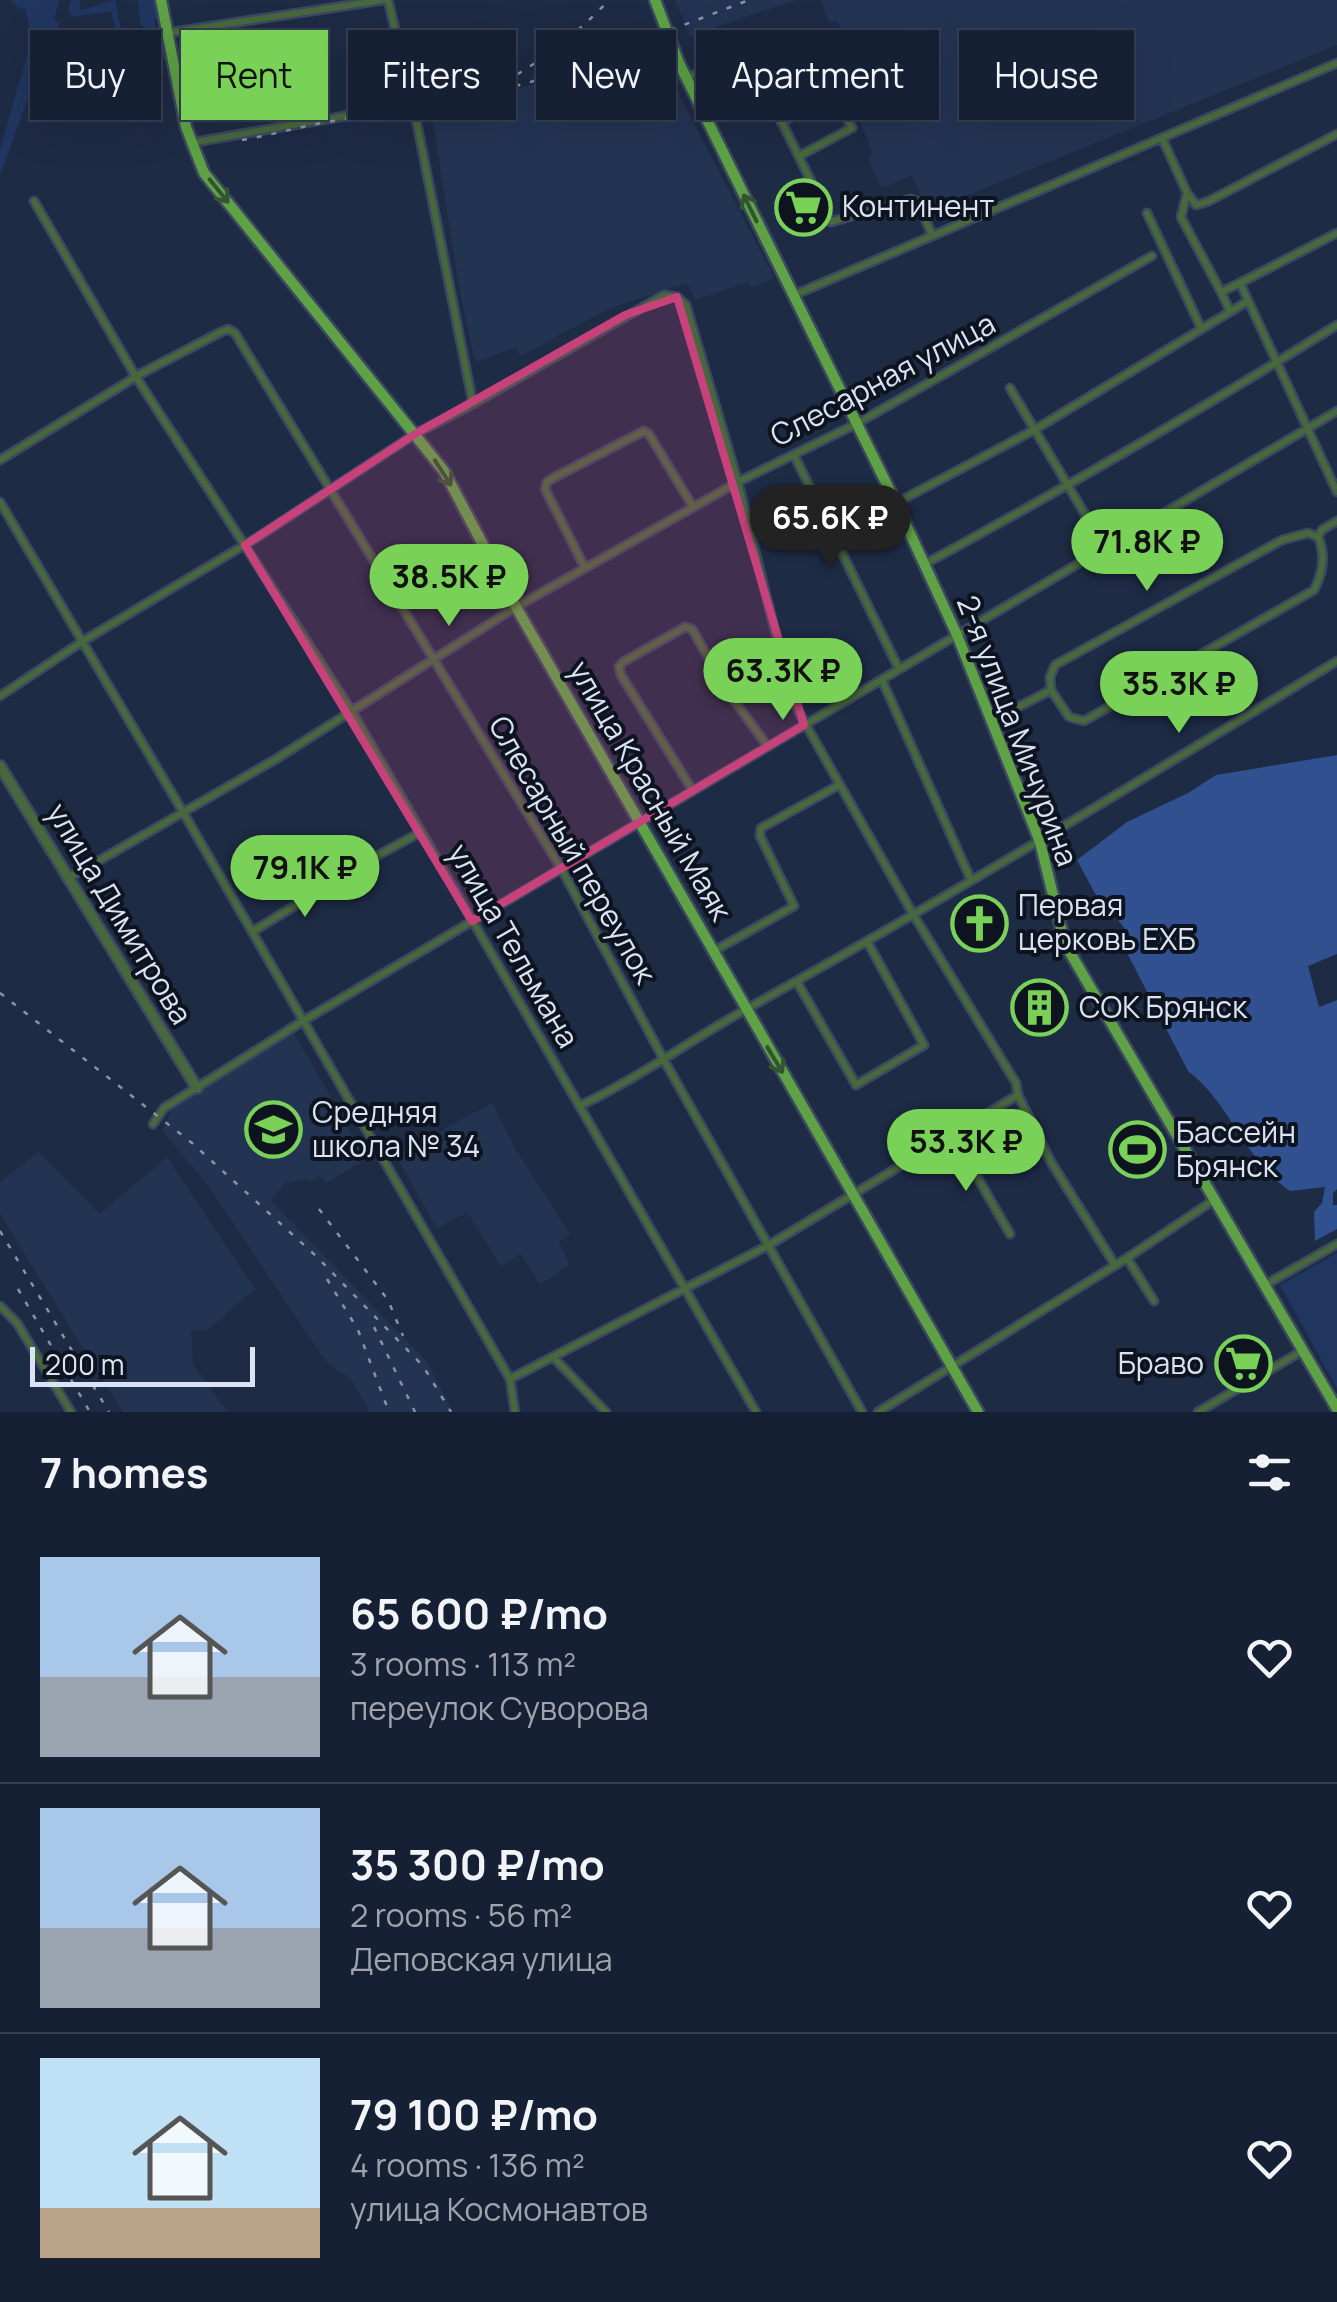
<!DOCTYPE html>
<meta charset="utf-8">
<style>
:root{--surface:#162034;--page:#232d40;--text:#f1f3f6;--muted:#9ea3ac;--line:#353e4f;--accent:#79d157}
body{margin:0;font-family:Manrope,sans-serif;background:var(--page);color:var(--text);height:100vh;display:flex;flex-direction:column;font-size:38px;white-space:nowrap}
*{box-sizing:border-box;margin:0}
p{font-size:32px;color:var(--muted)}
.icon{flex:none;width:55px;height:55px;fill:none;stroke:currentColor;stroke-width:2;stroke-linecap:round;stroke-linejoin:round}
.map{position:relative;height:1412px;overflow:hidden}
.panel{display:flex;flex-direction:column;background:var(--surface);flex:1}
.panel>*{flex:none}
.banner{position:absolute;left:30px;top:30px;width:1278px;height:90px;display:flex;gap:20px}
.scale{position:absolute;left:30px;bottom:25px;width:225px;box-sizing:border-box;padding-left:10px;border:5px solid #dae3f4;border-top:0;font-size:28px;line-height:35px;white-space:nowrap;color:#dae3f4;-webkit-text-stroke:8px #0e141f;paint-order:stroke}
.price{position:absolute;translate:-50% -85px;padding:0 22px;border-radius:35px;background:var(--accent);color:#111;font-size:32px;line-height:65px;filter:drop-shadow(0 2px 5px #0008)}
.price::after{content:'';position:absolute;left:50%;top:60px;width:30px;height:22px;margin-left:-15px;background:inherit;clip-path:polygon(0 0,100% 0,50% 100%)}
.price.selected{background:#222;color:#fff}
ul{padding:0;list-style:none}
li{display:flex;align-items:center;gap:30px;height:250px;padding:0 40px}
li+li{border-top:2px solid var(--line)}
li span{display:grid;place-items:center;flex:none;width:280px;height:200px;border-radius:0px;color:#555}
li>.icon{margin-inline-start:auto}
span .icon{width:120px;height:120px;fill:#fffc;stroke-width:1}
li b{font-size:42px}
h2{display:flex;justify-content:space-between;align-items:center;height:120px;padding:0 40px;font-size:42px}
.pill{padding:0 35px;border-radius:0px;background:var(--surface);box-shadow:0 10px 40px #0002,0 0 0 2px var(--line);font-size:35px;line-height:90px}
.pill.selected{background:var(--accent);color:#111}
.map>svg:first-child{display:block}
.built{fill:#233453}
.green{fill:#203661}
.forest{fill:#30508f}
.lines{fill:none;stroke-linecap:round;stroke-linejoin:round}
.minor-casing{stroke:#3c4861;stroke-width:11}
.tertiary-casing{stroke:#3c4861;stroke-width:14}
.primary-casing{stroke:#3c4861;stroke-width:15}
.minor{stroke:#47683c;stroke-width:6}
.tertiary{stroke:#47683c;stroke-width:9}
.primary{stroke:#5ea245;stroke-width:10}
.rail{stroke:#8993a8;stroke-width:2.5;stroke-dasharray:5 10;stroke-linecap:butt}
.oneway{stroke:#325430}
.marked{fill:#c7417a;fill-opacity:0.2;stroke:#c7417a;stroke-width:8;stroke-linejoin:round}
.labels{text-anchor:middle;stroke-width:8;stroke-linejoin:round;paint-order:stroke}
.poi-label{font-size:30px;fill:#dae3f4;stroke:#0e141f;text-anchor:start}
.street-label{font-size:30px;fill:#dae3f4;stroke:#0e141f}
</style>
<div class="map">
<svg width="1337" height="1412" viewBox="0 0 1337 1412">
<rect width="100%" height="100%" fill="#1e2b45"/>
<path class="built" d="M675,0H796L690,36Z
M821,0H1337V45L928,211L912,176L881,188L868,159L872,152L852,100L866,93L837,21L829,23Z
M649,36L774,278L751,288L748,282L695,300L687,283L610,308L520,356L516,348L475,362L460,291L431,112L557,78Z
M294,1033L366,1159L326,1183L320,1175L310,1181L307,1178L284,1184L271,1201L427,1362L453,1412H370L351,1379L330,1365L321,1354L206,1183L162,1130L173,1108Z
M492,1103L516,1150L570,1234L559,1242L569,1265L540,1284L521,1254L501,1266L467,1212L437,1229L396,1156Z
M39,1152L100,1214L167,1157L255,1289L207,1330H191L193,1364L227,1412H123L0,1214V1182Z"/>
<path class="green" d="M11,0H59L54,21L59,23L57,39L49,42L0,175V149L32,38L25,8L19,9Z
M71,0H79L81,10L115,0L128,63L141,60L148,49L144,26H141L138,0H153L159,19L154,20L156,27H160L167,59L124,65L111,11L73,17L68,11Z
M1337,1253V1388L1280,1285Z"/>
<path class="forest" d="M1337,755V954L1308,966L1319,1007L1337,1000V1189L1333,1193V1205H1337V1229L1315,1241L1314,1212L1322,1203L1325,1187L1290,1191C1245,1161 1231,1104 1188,1071L1128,955L1134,941L1106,904L1099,901L1077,860L1127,822L1188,793L1216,775Z"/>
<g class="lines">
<defs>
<path id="minor" d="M167,33L383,0
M747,51L770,98
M688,78C712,65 777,29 802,48C810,55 813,67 818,76L770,98L831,222L911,199L918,202L932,235
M414,109L473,404
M781,122L835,95L852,128L799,156
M1162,138L1187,193L1181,217L1221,292L1240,283L1337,492
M190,143L413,104L388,0
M1188,194L1196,205L1209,201L1337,134
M34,201L136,377L351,710L756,1412
M1147,213L1201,328
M1240,283L1337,233
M1221,292L1230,311
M794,295L1337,63
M1010,388L1105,548
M794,455L899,669
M0,460L142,373L221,332L228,329L235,333L562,870L664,1060L862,1412
M0,502L183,812L510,1379L515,1412
M896,503L1034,430L1248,301
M925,564C1065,488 1202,409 1337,325
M585,568L545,489L547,482L553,478L644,431L649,434L693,507
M882,680L971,880
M1051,690L1069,717L1084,721L1314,590C1323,573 1326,555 1318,537
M0,696L83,641L258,537L415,434L473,404L664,295L677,297L686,305L738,482L792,700L913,914L1016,1083L1018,1095L769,1245L510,1379
M993,720L1051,690L1050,677L1055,665L1282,540L1308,533L1318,537L1322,530L1337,521
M693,791L621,675L619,667L623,662L685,627L692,629L726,689L768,747
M371,859L421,832
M67,879L276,759L516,607L738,482L856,424L1152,256
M252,932L340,878
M714,951L794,906L760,836L761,828L839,785
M797,982L856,1085L924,1045L867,941
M1018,1095L1051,1162L1115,1265
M579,1106C639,1078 692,1039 750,1007C949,897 1143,779 1337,661
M153,1124L164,1108L303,1021L1337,411
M953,1135L1010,1234
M1127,1258L1154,1301
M1265,1285L1337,1244
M0,1306L17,1323L71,1412
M553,1357L606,1412
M878,1412L1127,1258L1214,1200
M1198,1412L1302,1351"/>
<path id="tertiary" d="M0,766L197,1088"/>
<path id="primary" d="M161,0L186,127L204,173L444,471L516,607L978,1412
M655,0L679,63L896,503L957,635L1040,842L1065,944L1337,1409"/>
</defs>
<use href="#minor" class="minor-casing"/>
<use href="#tertiary" class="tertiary-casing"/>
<use href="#primary" class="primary-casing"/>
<use href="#minor" class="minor"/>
<use href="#tertiary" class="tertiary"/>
<use href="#primary" class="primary"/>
<path class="rail" d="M501,90L545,78L749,0
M242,140C272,135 302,126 333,121C373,114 416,113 455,102C510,87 571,41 609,0
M0,993L192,1143L316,1256L423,1366L451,1412
M319,1209L388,1300L403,1336
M0,1231L109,1412
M327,1279L358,1330L389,1412
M18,1289L90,1412
M374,1327L415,1412"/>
</g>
<defs><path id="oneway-shaft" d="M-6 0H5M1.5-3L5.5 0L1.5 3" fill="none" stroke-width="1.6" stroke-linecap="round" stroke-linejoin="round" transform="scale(2.5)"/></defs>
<g class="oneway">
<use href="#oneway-shaft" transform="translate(219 191) rotate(51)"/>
<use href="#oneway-shaft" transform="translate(750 208) rotate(-116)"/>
<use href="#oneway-shaft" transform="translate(443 473) rotate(57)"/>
<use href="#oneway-shaft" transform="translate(775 1060) rotate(59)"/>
</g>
<path class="marked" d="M677,297L804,725L472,921L245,545L415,434L625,315Z"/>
<defs>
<symbol id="supermarket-ring" viewBox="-11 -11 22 22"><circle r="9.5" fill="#0e141f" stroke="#79d157" stroke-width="1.5"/><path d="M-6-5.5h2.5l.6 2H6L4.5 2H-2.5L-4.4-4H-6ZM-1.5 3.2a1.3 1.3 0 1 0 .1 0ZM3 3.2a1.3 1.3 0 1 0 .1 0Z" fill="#79d157"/></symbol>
<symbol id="church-ring" viewBox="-11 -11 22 22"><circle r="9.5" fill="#0e141f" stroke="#79d157" stroke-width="1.5"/><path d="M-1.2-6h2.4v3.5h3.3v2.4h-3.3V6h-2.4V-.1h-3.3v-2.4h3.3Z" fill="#79d157"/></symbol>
<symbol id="building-ring" viewBox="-11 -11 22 22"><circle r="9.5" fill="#0e141f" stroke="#79d157" stroke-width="1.5"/><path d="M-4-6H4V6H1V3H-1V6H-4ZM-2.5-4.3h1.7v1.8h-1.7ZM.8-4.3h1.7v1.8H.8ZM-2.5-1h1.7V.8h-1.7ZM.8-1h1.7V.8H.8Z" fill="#79d157"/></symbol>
<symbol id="school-ring" viewBox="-11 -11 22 22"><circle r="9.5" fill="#0e141f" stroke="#79d157" stroke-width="1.5"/><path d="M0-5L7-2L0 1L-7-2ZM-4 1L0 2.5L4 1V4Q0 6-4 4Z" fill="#79d157"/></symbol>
<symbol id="stadium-ring" viewBox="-11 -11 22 22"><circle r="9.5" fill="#0e141f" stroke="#79d157" stroke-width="1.5"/><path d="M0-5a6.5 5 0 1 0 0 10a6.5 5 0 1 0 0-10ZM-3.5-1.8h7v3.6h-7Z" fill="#79d157"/></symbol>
</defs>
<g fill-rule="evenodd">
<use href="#supermarket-ring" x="772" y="176" width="63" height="63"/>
<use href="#church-ring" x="948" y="892" width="63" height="63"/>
<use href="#building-ring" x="1008" y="976" width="63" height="63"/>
<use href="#school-ring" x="242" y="1098" width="63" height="63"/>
<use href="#stadium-ring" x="1106" y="1118" width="63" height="63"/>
<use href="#supermarket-ring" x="1212" y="1332" width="63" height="63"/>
</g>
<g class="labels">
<g class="poi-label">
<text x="842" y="217">Континент</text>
<text x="1018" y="916">Первая<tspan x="1018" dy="34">церковь ЕХБ</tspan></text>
<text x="1079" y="1018">СОК Брянск</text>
<text x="312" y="1123">Средняя<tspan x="312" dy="34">школа № 34</tspan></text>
<text x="1176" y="1143">Бассейн<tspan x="1176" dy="34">Брянск</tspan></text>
<text x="1204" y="1374" text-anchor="end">Браво</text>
</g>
<g class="street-label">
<text transform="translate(883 380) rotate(-28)" y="10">Слесарная улица</text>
<text transform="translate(1017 731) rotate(69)" y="10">2-я улица Мичурина</text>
<text transform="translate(650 791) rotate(60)" y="10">улица Красный Маяк</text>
<text transform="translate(572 850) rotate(60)" y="10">Слесарный переулок</text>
<text transform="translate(119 914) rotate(59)" y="10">улица Димитрова</text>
<text transform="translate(513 946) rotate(60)" y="10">улица Тельмана</text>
</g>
</g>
</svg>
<div class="scale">200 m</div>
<b class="price selected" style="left:830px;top:570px">65.6K ₽</b>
<b class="price" style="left:1147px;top:594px">71.8K ₽</b>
<b class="price" style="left:449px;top:629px">38.5K ₽</b>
<b class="price" style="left:783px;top:723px">63.3K ₽</b>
<b class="price" style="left:1179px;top:736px">35.3K ₽</b>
<b class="price" style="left:305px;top:920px">79.1K ₽</b>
<b class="price" style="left:966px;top:1194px">53.3K ₽</b>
<div class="banner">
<a class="pill">Buy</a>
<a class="pill selected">Rent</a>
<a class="pill">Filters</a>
<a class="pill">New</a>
<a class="pill">Apartment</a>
<a class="pill">House</a>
</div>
</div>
<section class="panel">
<h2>7 homes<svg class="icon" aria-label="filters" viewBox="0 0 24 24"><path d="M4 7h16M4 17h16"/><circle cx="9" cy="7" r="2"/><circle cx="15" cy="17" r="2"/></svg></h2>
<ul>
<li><span style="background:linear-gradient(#a9c7e8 60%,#9aa5b1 0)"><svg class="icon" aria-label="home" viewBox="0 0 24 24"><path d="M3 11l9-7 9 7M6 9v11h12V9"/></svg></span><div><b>65 600 ₽/mo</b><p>3 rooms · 113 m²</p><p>переулок Суворова</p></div><svg class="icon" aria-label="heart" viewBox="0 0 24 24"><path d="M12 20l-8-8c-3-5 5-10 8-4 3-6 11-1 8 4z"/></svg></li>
<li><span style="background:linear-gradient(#a9c7e8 60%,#9aa5b1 0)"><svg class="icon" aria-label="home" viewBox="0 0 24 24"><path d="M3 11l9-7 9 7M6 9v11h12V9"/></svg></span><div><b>35 300 ₽/mo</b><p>2 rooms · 56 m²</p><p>Деповская улица</p></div><svg class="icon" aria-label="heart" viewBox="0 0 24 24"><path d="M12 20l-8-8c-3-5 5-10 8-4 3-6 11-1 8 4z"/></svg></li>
<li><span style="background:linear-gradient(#bfe0f5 75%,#b9a48a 0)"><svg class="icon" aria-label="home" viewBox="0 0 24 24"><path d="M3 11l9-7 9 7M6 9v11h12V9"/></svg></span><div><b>79 100 ₽/mo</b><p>4 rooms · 136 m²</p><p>улица Космонавтов</p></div><svg class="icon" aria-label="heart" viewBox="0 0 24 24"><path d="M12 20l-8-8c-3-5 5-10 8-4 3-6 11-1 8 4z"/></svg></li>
</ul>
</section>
